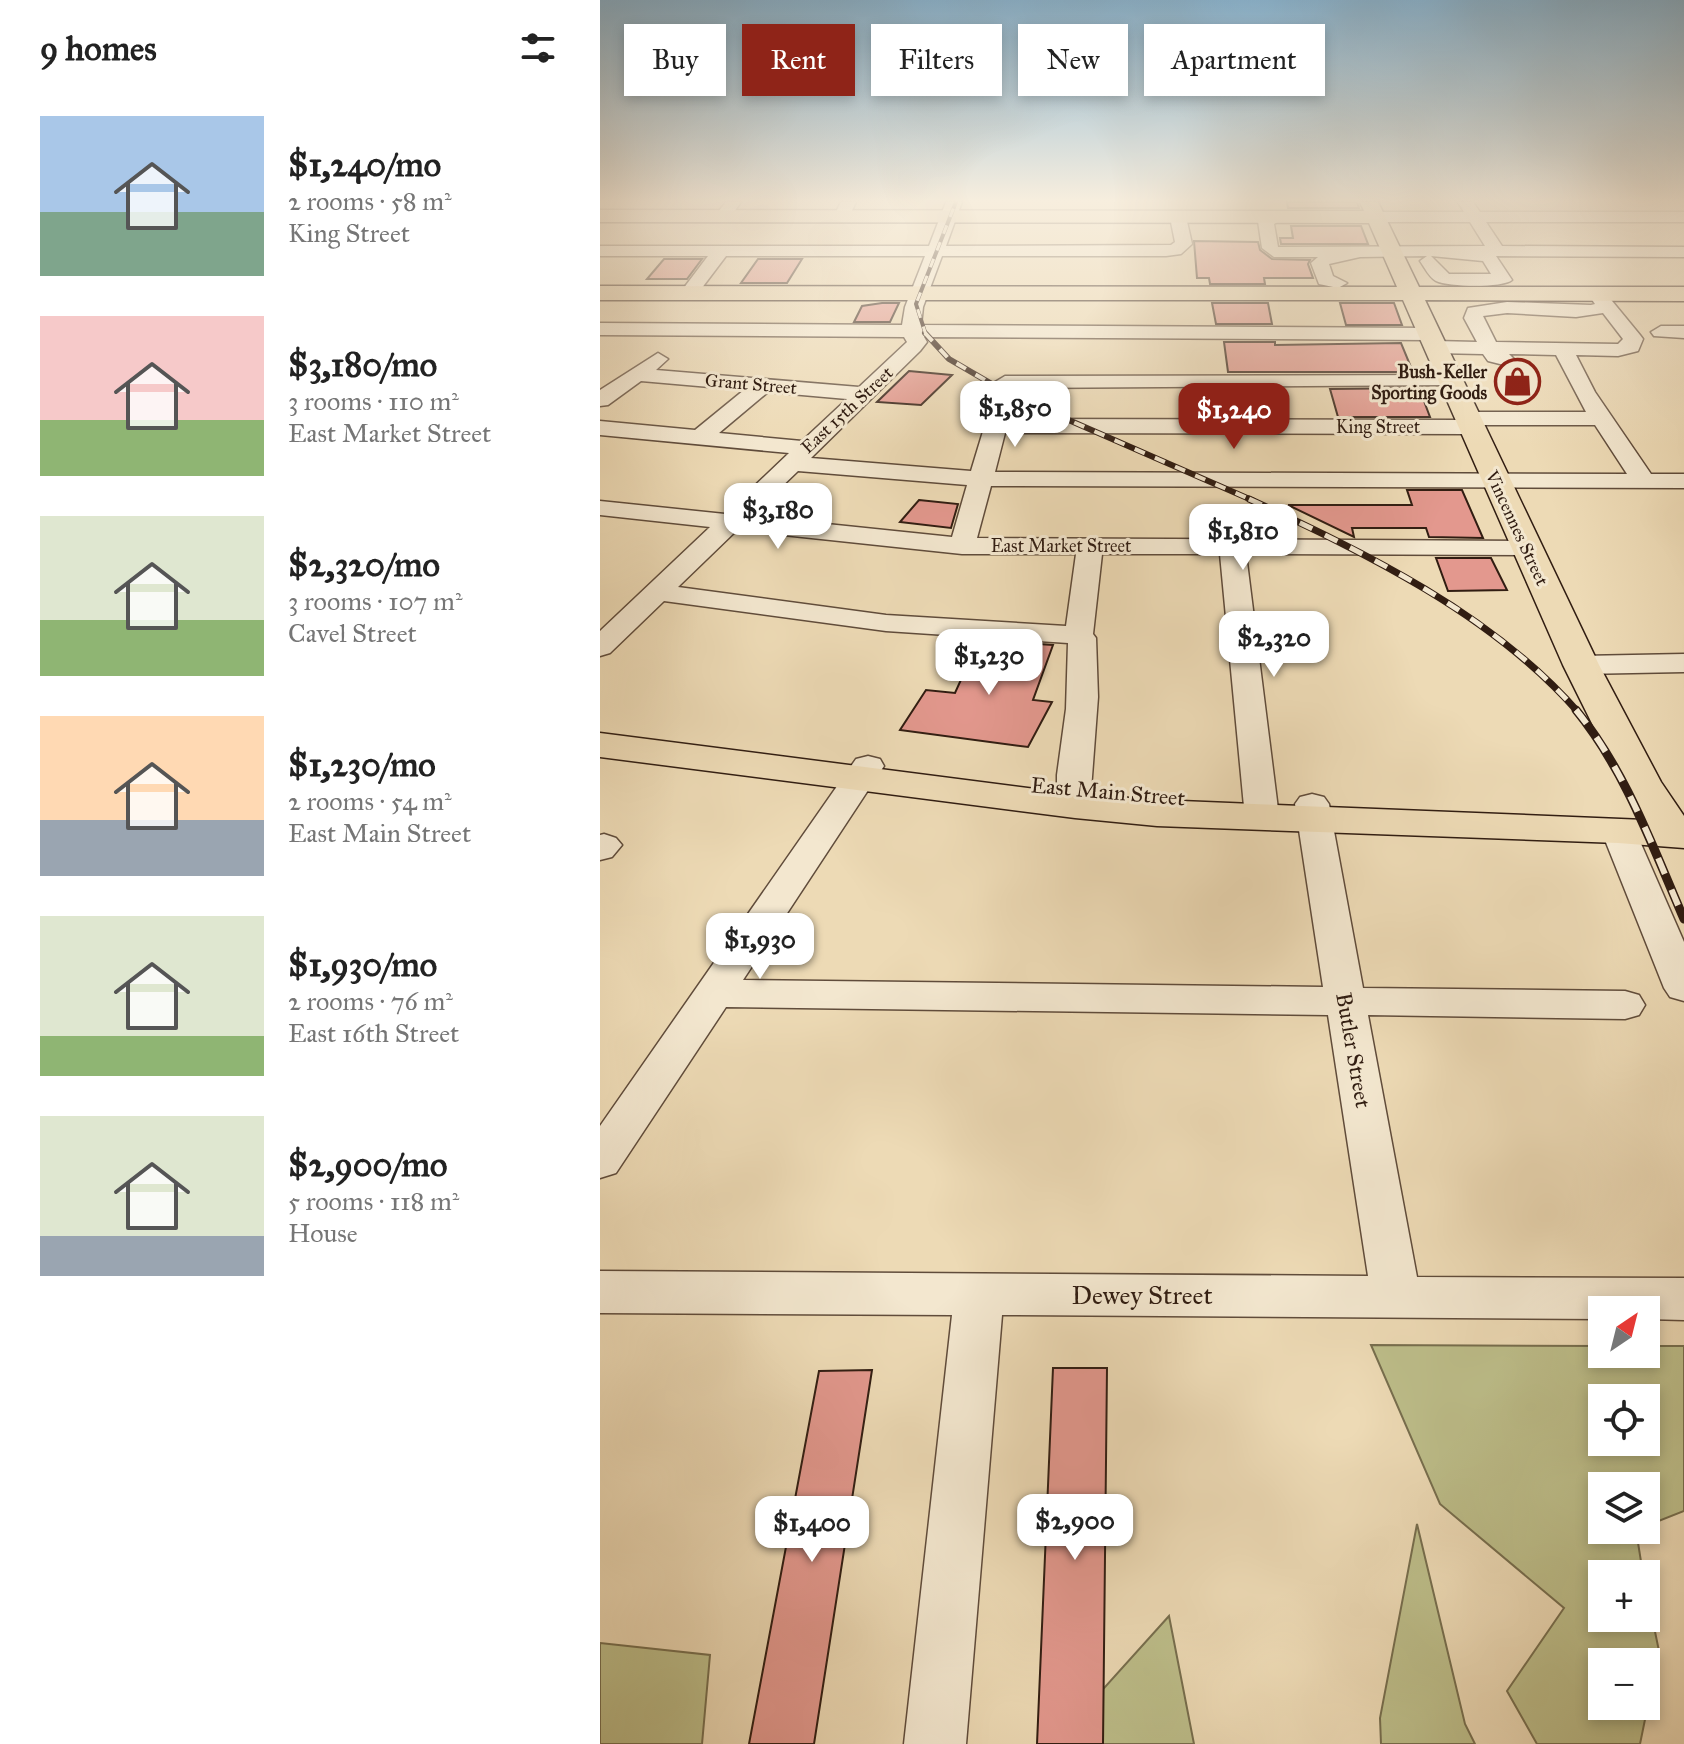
<!DOCTYPE html>
<meta charset="utf-8">
<style>
:root{--surface:#fff;--page:#f6f6f6;--text:#222;--muted:#767676;--accent:#8f2418}
body{margin:0;font-family:"IM FELL Great Primer",serif;background:var(--page);color:var(--text);height:100vh;display:flex;flex-direction:column;font-size:30px;white-space:nowrap}
*{box-sizing:border-box;margin:0}
p{font-size:26px;color:var(--muted)}
.icon{flex:none;width:44px;height:44px;fill:none;stroke:currentColor;stroke-width:2;stroke-linecap:round;stroke-linejoin:round}
.map{position:relative;flex:1;overflow:hidden}
.sheet{display:flex;flex-direction:column;background:var(--surface);width:600px}
.sheet>*{flex:none}
.top-card{position:absolute;left:24px;top:24px;width:760px;height:72px;display:flex;gap:16px}
.needle{width:52px;rotate:35deg}
.tools{position:absolute;left:988px;top:1296px;display:grid;gap:16px}
.tools a{display:grid;place-items:center;width:72px;height:72px;border-radius:0px;background:var(--surface);box-shadow:0 4px 12px #0003;font-size:40px}
.price{position:absolute;translate:-50% -68px;padding:0 18px;border-radius:16px;background:#fff;color:#222;font-size:26px;line-height:52px;filter:drop-shadow(0 2px 4px #0008)}
.price::after{content:'';position:absolute;left:50%;top:48px;width:24px;height:18px;margin-left:-12px;background:inherit;clip-path:polygon(0 0,100% 0,50% 100%)}
.price.current{background:var(--accent);color:#fff}
ul{padding:0;list-style:none}
li{display:flex;align-items:center;gap:24px;height:200px;padding:0 40px}
li span{display:grid;place-items:center;flex:none;width:224px;height:160px;border-radius:0px;color:#555}
li>.icon{margin-inline-start:auto}
span .icon{width:96px;height:96px;fill:#fffc;stroke-width:1}
li b{font-size:34px}
h2{display:flex;justify-content:space-between;align-items:center;height:96px;padding:0 40px;font-size:34px}
.chip{padding:0 28px;border-radius:0px;background:var(--surface);box-shadow:0 4px 12px #0003;font-size:28px;line-height:72px}
.chip.current{background:var(--accent);color:#fff}
main{display:flex;flex:1;min-height:0}
.map>svg:first-child{display:block}
.green{fill:#bdbe8a;stroke:#776e4e;stroke-width:2;fill-rule:evenodd}
.building{fill:#e3988e;stroke:#311d12;stroke-width:2}
.lines{fill:none;stroke-linecap:round;stroke-linejoin:round}
.minor-casing{stroke:#604c3b;stroke-width:3}
.major-casing{stroke:#311d12;stroke-width:3}
.minor{fill:#f3e7cf;fill-rule:evenodd}
.major{fill:#eddab5;fill-rule:evenodd}
.rail-far3-casing{stroke:#311d12;stroke-width:4}
.rail-far2-casing{stroke:#311d12;stroke-width:6}
.rail-far1-casing{stroke:#311d12;stroke-width:7}
.rail-casing{stroke:#311d12;stroke-width:9}
.rail-far3{stroke:#f3e7cf;stroke-width:3;stroke-dasharray:9;stroke-linecap:butt}
.rail-far2{stroke:#f3e7cf;stroke-width:4;stroke-dasharray:11;stroke-linecap:butt}
.rail-far1{stroke:#f3e7cf;stroke-width:5;stroke-dasharray:14;stroke-linecap:butt}
.rail{stroke:#f3e7cf;stroke-width:6;stroke-dasharray:17;stroke-linecap:butt}
.labels{text-anchor:middle;stroke-width:6;stroke-linejoin:round;paint-order:stroke}
.far-poi-label{font-size:18px;font-weight:bold;fill:#311d12;stroke:#f3e7cf;text-anchor:end}
.far-street-label{font-size:18px;fill:#311d12;stroke:#f3e7cf}
.street-label{font-size:22px;fill:#311d12;stroke:#f3e7cf}
.near-street-label{font-size:26px;fill:#311d12;stroke:#f3e7cf}
</style>
<main>
<section class="sheet">
<h2>9 homes<svg class="icon" aria-label="filters" viewBox="0 0 24 24"><path d="M4 7h16M4 17h16"/><circle cx="9" cy="7" r="2"/><circle cx="15" cy="17" r="2"/></svg></h2>
<ul>
<li><span style="background:linear-gradient(#a9c7e8 60%,#7fa58c 0)"><svg class="icon" aria-label="home" viewBox="0 0 24 24"><path d="M3 11l9-7 9 7M6 9v11h12V9"/></svg></span><div><b>$1,240/mo</b><p>2 rooms · 58 m²</p><p>King Street</p></div></li>
<li><span style="background:linear-gradient(#f6c9c9 65%,#8fb573 0)"><svg class="icon" aria-label="home" viewBox="0 0 24 24"><path d="M3 11l9-7 9 7M6 9v11h12V9"/></svg></span><div><b>$3,180/mo</b><p>3 rooms · 110 m²</p><p>East Market Street</p></div></li>
<li><span style="background:linear-gradient(#dfe7d0 65%,#8fb573 0)"><svg class="icon" aria-label="home" viewBox="0 0 24 24"><path d="M3 11l9-7 9 7M6 9v11h12V9"/></svg></span><div><b>$2,320/mo</b><p>3 rooms · 107 m²</p><p>Cavel Street</p></div></li>
<li><span style="background:linear-gradient(#ffd9b3 65%,#9aa5b1 0)"><svg class="icon" aria-label="home" viewBox="0 0 24 24"><path d="M3 11l9-7 9 7M6 9v11h12V9"/></svg></span><div><b>$1,230/mo</b><p>2 rooms · 54 m²</p><p>East Main Street</p></div></li>
<li><span style="background:linear-gradient(#dfe7d0 75%,#8fb573 0)"><svg class="icon" aria-label="home" viewBox="0 0 24 24"><path d="M3 11l9-7 9 7M6 9v11h12V9"/></svg></span><div><b>$1,930/mo</b><p>2 rooms · 76 m²</p><p>East 16th Street</p></div></li>
<li><span style="background:linear-gradient(#dfe7d0 75%,#9aa5b1 0)"><svg class="icon" aria-label="home" viewBox="0 0 24 24"><path d="M3 11l9-7 9 7M6 9v11h12V9"/></svg></span><div><b>$2,900/mo</b><p>5 rooms · 118 m²</p><p>House</p></div></li>
</ul>
</section>
<div class="map">
<svg width="1084" height="1744" viewBox="0 0 1084 1744">
<rect width="100%" height="100%" fill="#eddab5"/>
<filter id="stains"><feTurbulence type="fractalNoise" baseFrequency=".0025" numOctaves="4"/><feColorMatrix values="0 0 0 0 .2 0 0 0 0 .09 0 0 0 0 .02 0 0 0 .5 -.17"/></filter>
<radialGradient id="worn" r=".72"><stop offset=".6" stop-color="#630" stop-opacity="0"/><stop offset="1" stop-color="#630" stop-opacity=".3"/></radialGradient>
<path class="green" d="M771,1345L1002,1346V1354H1046V1346H1084V1511L1046,1526V1486H1002V1530H1036L1043,1574H1002V1618H1046V1588L1059,1651L1040,1744H937L907,1691L964,1608L840,1504ZM1002,1398H1046V1442H1002ZM1002,1662H1046V1706H1002Z
M817,1524L865,1724L875,1744H781L780,1718Z
M569,1616L594,1744H487L486,1708Z
M0,1643L110,1655L102,1744H0Z"/>
<path class="building" d="M687,202H757L759,208H688Z
M691,226H761L768,244H681L680,238H693Z
M594,241L658,242L660,250L672,259L710,260L708,264L713,278H664L665,284H610L609,278H597Z
M64,259H102L87,279H47Z
M158,259H202L187,283H141Z
M282,303H299L290,322H254L262,306Z
M612,303H668L672,324H616Z
M740,303H794L802,325H746Z
M624,342H675V345L801,343L813,372H628Z
M309,371L352,375L321,405L277,402Z
M819,388L830,417H738L730,389Z
M807,490H862L883,538L829,537L826,528H752L754,537L688,505H812Z
M319,500L358,504L351,528L300,522Z
M836,558H891L907,590L848,591Z
M379,640L453,645L433,700L452,702L428,747L300,730L326,690L355,693Z
M453,1368H507L503,1744H437Z
M272,1370L214,1744H149L219,1371Z"/>
<g class="lines">
<defs>
<path id="minor" d="M126,202H141L129,219H117L115,216Z
M241,202H256L248,219L242,221L234,216Z
M346,202H362L346,246L571,245L575,242L570,217L578,212L586,217L592,244L581,254L566,256H342L323,307L321,325L829,328L839,334L829,340L324,337L327,342L320,351L211,458L371,471L391,405L402,399L413,405L409,419L856,420L858,414L866,412H986L956,355L909,354L914,359L904,365L888,361L883,354L835,353L825,347L835,341L877,342L864,318L868,308L907,302L991,305L995,304L988,294L997,289L1003,290L1040,335L1043,339L1038,351L1018,356L976,355L995,392L1051,474H1084V488L391,486L377,538L934,541L938,547L934,553L925,555L646,554L679,817L674,824L662,827L650,824L645,817L620,554H502L493,634L496,638L498,697L491,790L486,797L474,800L462,797L457,790V775L466,709L468,643L286,631L64,601L10,653L0,656V631L110,527L0,515V501L125,514L189,453L0,435V421L95,430L144,390L41,381L8,405L0,406V390L58,353L68,359L56,370L259,387L307,342L304,337L0,335V323L302,325L305,307L325,256H126L95,297L89,298L80,293L108,256H0V246H329ZM907,313L976,317L1003,313L1023,339L1018,344L896,342L883,316ZM168,392L247,399L202,441L119,433ZM880,425H995L1027,474L395,472L405,433L870,434L878,432ZM198,471L367,485L352,537L151,516ZM137,530L362,554H476L466,626L286,615L78,587Z
M858,202H873L880,212H1084V222H886L902,246L1084,247V257L896,256L912,280C903,288 848,287 836,281C829,277 825,268 820,261L827,256L760,257L729,264L733,276L747,283L738,288L719,284L711,263L718,257H674L662,248L658,221L679,212L687,217L674,224L678,247L885,246L870,222H774L766,217L774,212H864ZM831,256L883,261L891,274H849Z
M1061,326H1084V338L1054,336L1051,332Z
M849,375L856,377L859,381L856,385L405,388L395,382L405,376Z
M1084,654V672L981,674L971,671L966,665L971,659L981,656Z
M268,756L280,759L284,766L143,980L723,987L695,804L700,797L712,794L724,797L729,804L763,988L1025,991L1039,995L1045,1005L1039,1015L1025,1019L768,1015L817,1277L1084,1278V1320L1046,1319V1310H1002V1319L402,1315L366,1744H304L352,1315L0,1313V1271L768,1276L728,1015L126,1007L16,1173L0,1178V1126L256,759Z
M1018,820L1030,823L1035,830L1084,942V1001L1070,997L1064,988L1001,830L1006,823Z
M4,834L16,838L22,845L12,857L0,860V835Z"/>
<path id="major" d="M760,202H778L819,287H1084V301L825,300L999,665L1061,782L1084,816V848L1018,843L557,826L475,818L0,757V733L475,794L557,800L1045,820L1021,782L963,665L803,300H0V286L797,287L769,223L0,222V210L764,211Z"/>
</defs>
<use href="#minor" class="minor-casing"/>
<use href="#major" class="major-casing"/>
<use href="#minor" class="minor"/>
<use href="#major" class="major"/>
<defs>
<path id="rail-far3" d="M326,335L316,304L356,202"/>
<path id="rail-far2" d="M325,333L349,359L409,394L654,501"/>
<path id="rail-far1" d="M649,499C766,553 892,614 978,712"/>
<path id="rail" d="M976,710C1026,771 1053,848 1084,919"/>
</defs>
<use href="#rail-far3" class="rail-far3-casing"/>
<use href="#rail-far2" class="rail-far2-casing"/>
<use href="#rail-far1" class="rail-far1-casing"/>
<use href="#rail" class="rail-casing"/>
<use href="#rail-far3" class="rail-far3"/>
<use href="#rail-far2" class="rail-far2"/>
<use href="#rail-far1" class="rail-far1"/>
<use href="#rail" class="rail"/>
</g>
<linearGradient id="sky" x2="0" y2="1"><stop stop-color="#89b6d4"/><stop offset="0.45" stop-color="#f7eede"/><stop offset="1" stop-color="#f7eede" stop-opacity="0"/></linearGradient>
<rect width="1084" height="446" fill="url(#sky)"/>
<defs>
<symbol id="shop-ring" viewBox="-11 -11 22 22"><circle r="9.5" fill="#f3e7cf" stroke="#8f2418" stroke-width="1.5"/><path d="M-5-2.5h2.3a2.7 3.5 0 0 1 5.4 0H5L5.5 6h-11ZM-1.5-2.5h3a1.5 2.3 0 0 0-3 0Z" fill="#8f2418"/></symbol>
</defs>
<g fill-rule="evenodd">
<use href="#shop-ring" x="892" y="356" width="51" height="51"/>
</g>
<g class="labels">
<g class="far-poi-label">
<text x="887" y="378">Bush-Keller<tspan x="887" dy="21">Sporting Goods</tspan></text>
</g>
<g class="far-street-label">
<text transform="translate(151 384) rotate(5)" y="6">Grant Street</text>
<text transform="translate(247 410) rotate(-43)" y="6">East 15th Street</text>
<text x="778" y="433">King Street</text>
<text transform="translate(917 528) rotate(65)" y="6">Vincennes Street</text>
<text x="461" y="552">East Market Street</text>
</g>
<g class="street-label">
<text transform="translate(508 791) rotate(5)" y="8">East Main Street</text>
<text transform="translate(754 1050) rotate(80)" y="8">Butler Street</text>
</g>
<g class="near-street-label">
<text x="542" y="1304">Dewey Street</text>
</g>
</g>
<rect width="100%" height="100%" filter="url(#stains)"/>
<rect width="100%" height="100%" fill="url(#worn)"/>
</svg>
<div class="tools">
<a><svg class="needle" viewBox="-14 -14 28 28"><path d="M0-13l5 13h-10z" fill="#e53935"/><path d="M0 13l5-13h-10z" fill="#767676"/></svg></a>
<a><svg class="icon" aria-label="locate" viewBox="0 0 24 24"><circle cx="12" cy="12" r="6"/><path d="M12 2v4M12 18v4M2 12h4M18 12h4"/></svg></a>
<a><svg class="icon" aria-label="layers" viewBox="0 0 24 24"><path d="M12 4l9 5-9 5-9-5zM3 14l9 5 9-5"/></svg></a>
<a>+</a>
<a>−</a>
</div>
<b class="price" style="left:415px;top:449px">$1,850</b>
<b class="price current" style="left:634px;top:451px">$1,240</b>
<b class="price" style="left:178px;top:551px">$3,180</b>
<b class="price" style="left:643px;top:572px">$1,810</b>
<b class="price" style="left:674px;top:679px">$2,320</b>
<b class="price" style="left:389px;top:697px">$1,230</b>
<b class="price" style="left:160px;top:981px">$1,930</b>
<b class="price" style="left:475px;top:1562px">$2,900</b>
<b class="price" style="left:212px;top:1564px">$1,400</b>
<div class="top-card">
<a class="chip">Buy</a>
<a class="chip current">Rent</a>
<a class="chip">Filters</a>
<a class="chip">New</a>
<a class="chip">Apartment</a>
</div>
</div>
</main>
